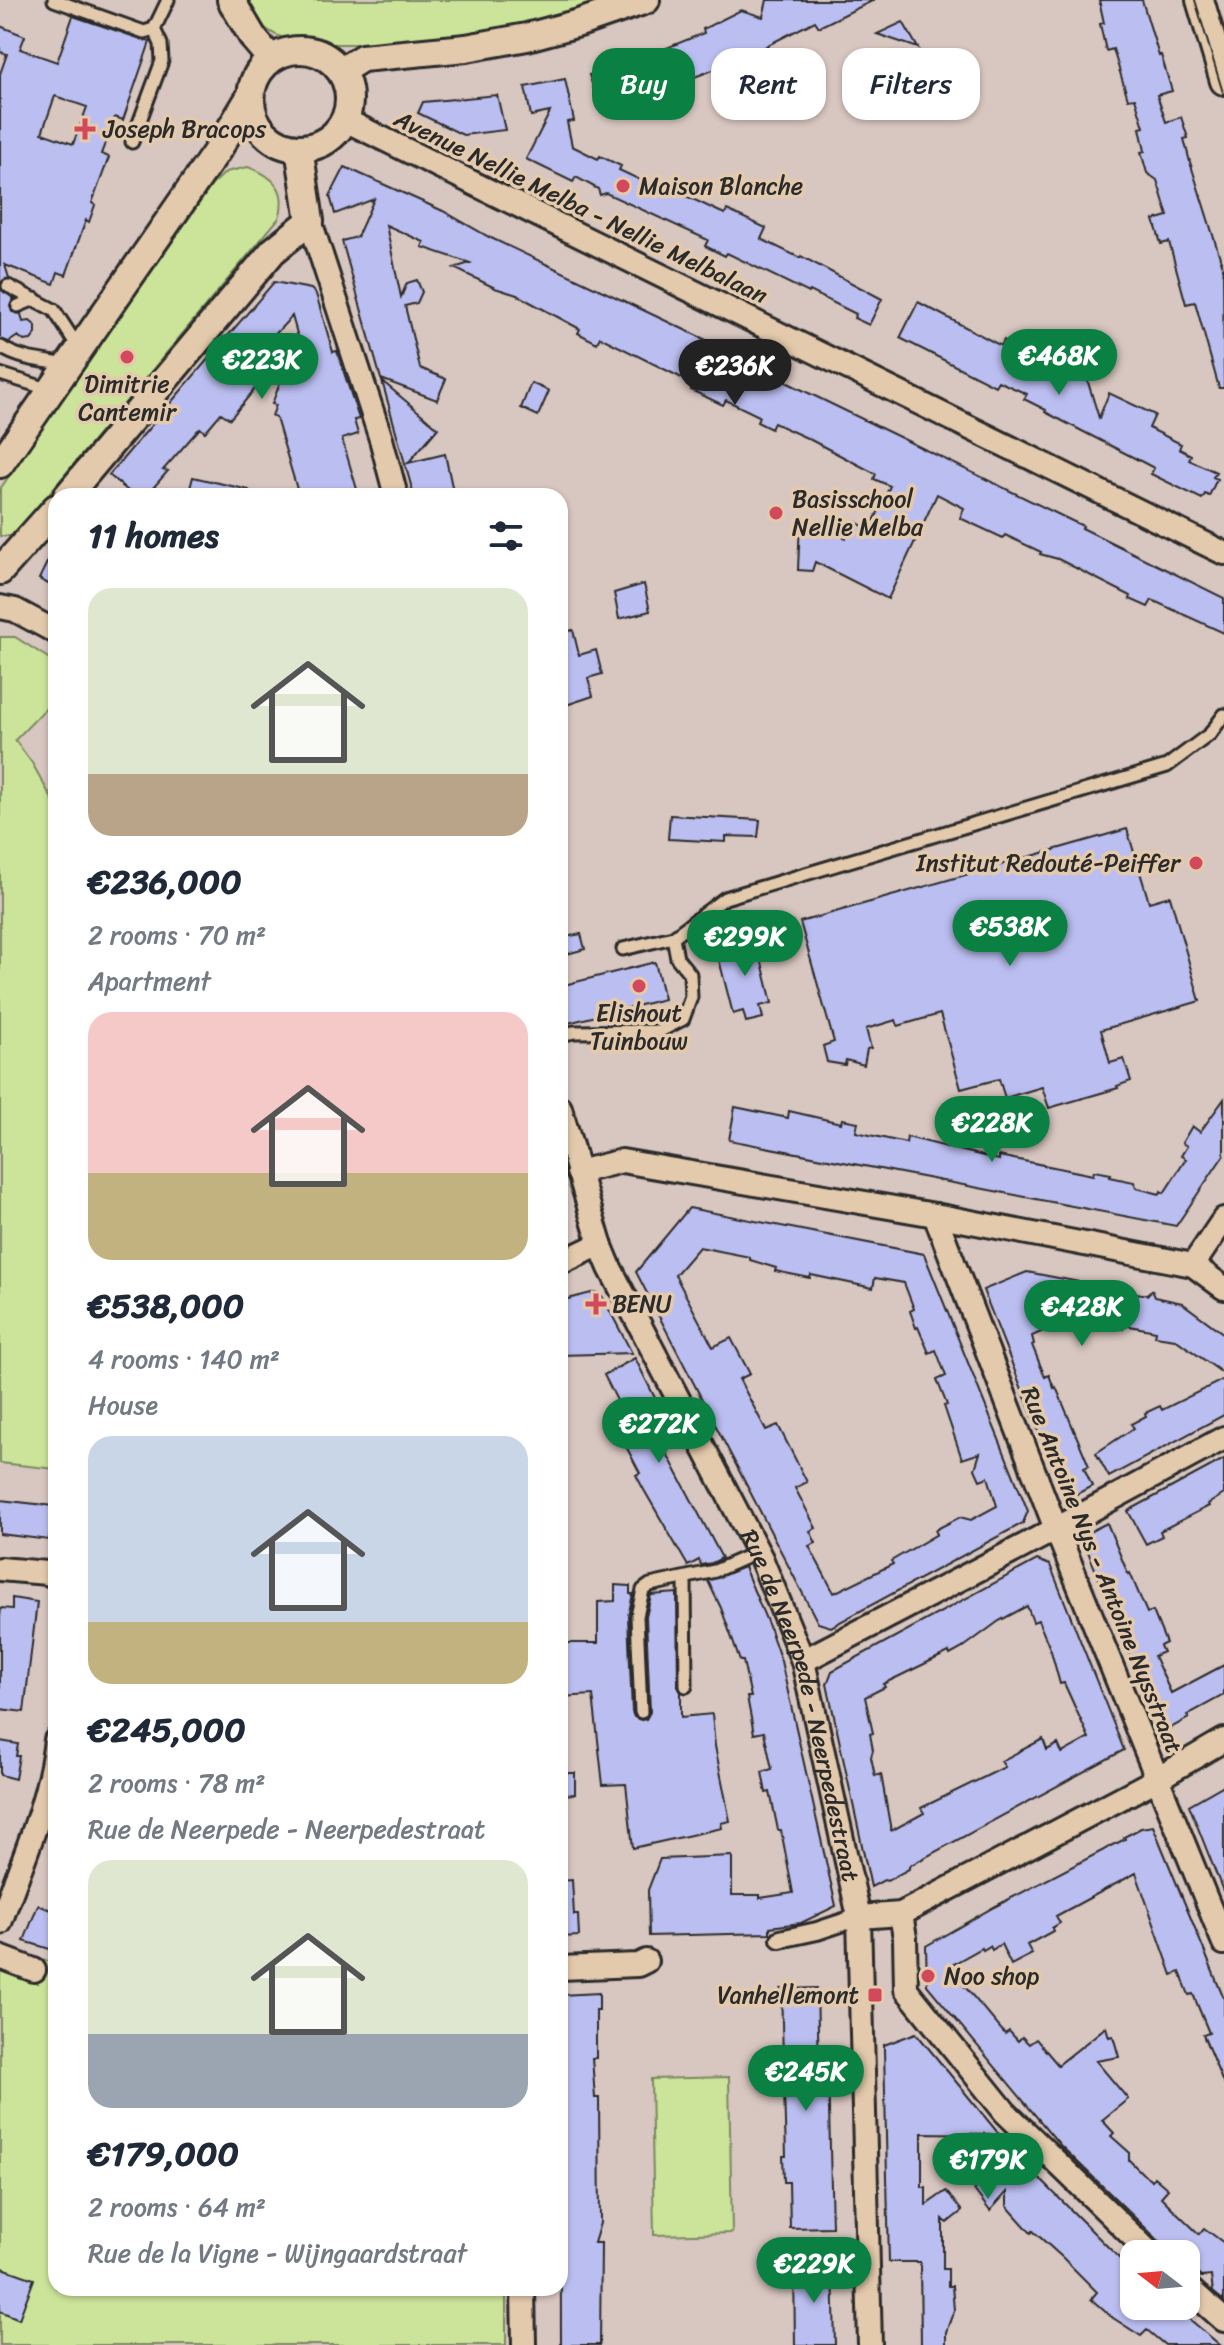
<!DOCTYPE html>
<meta charset="utf-8">
<style>
:root{--surface:#fff;--page:#f2f2f3;--text:#1f2937;--muted:#747a83;--accent:#0b8043}
body{margin:0;font-family:Sriracha,sans-serif;background:var(--page);color:var(--text);height:100vh;display:flex;flex-direction:column;font-size:30px;white-space:nowrap}
*{box-sizing:border-box;margin:0}
p{font-size:26px;color:var(--muted)}
.icon{flex:none;width:44px;height:44px;fill:none;stroke:currentColor;stroke-width:2;stroke-linecap:round;stroke-linejoin:round}
.map{position:relative;flex:1;overflow:hidden}
.details{position:absolute;left:48px;top:488px;width:520px;height:1808px;display:flex;flex-direction:column;background:var(--surface);border-radius:24px;box-shadow:0 2px 6px #0004}
.details>*{flex:none}
.hud{position:absolute;left:592px;top:48px;width:512px;height:72px;display:flex;gap:16px}
.needle{width:52px;rotate:286deg}
.fabs{position:absolute;left:1120px;top:2240px;display:grid;gap:16px}
.fabs a{display:grid;place-items:center;width:80px;height:80px;border-radius:16px;background:var(--surface);box-shadow:0 2px 6px #0004;font-size:40px}
.price{position:absolute;translate:-50% -68px;padding:0 18px;border-radius:28px;background:var(--accent);color:#fff;font-size:26px;line-height:52px;filter:drop-shadow(0 2px 4px #0008)}
.price::after{content:'';position:absolute;left:50%;top:48px;width:24px;height:18px;margin-left:-12px;background:inherit;clip-path:polygon(0 0,100% 0,50% 100%)}
.price.selected{background:#222;color:#fff}
ul{padding:0;list-style:none}
li{display:grid;align-content:center;gap:16px;height:424px;padding:0 40px}
li span{display:grid;place-items:center;height:248px;border-radius:24px;color:#555}
li>.icon{margin-inline-start:auto}
span .icon{width:144px;height:144px;fill:#fffc;stroke-width:1}
li b{font-size:34px}
h2{display:flex;justify-content:space-between;align-items:center;height:96px;padding:0 40px;font-size:34px}
.tag{padding:0 28px;border-radius:24px;background:var(--surface);box-shadow:0 2px 6px #0004;font-size:28px;line-height:72px}
.tag.selected{background:var(--accent);color:#fff}
.map>svg:first-child{display:block}
.green{fill:#cbe49a;stroke:#7b8862;stroke-width:2}
.building{fill:#bbbef0;stroke:#2b2b2b;stroke-width:2;fill-rule:evenodd}
.lines{fill:none;stroke-linecap:round;stroke-linejoin:round}
.service-casing{stroke:#2b2b2b;stroke-width:17}
.pedestrian-casing{stroke:#2b2b2b;stroke-width:22}
.minor-casing{stroke:#2b2b2b;stroke-width:28}
.tertiary-casing{stroke:#2b2b2b;stroke-width:32}
.service{stroke:#e4caac;stroke-width:11}
.pedestrian{stroke:#e4caac;stroke-width:16}
.minor{stroke:#e4caac;stroke-width:22}
.tertiary{stroke:#e4caac;stroke-width:26}
.tram{stroke:#2b2b2b;stroke-width:2}
.poi-dot{fill:#d1495b;stroke:#e4caac;stroke-width:3}
.labels{text-anchor:middle;stroke-width:7;stroke-linejoin:round;paint-order:stroke}
.poi-label{font-size:24px;fill:#2b2b2b;stroke:#e4caac;text-anchor:start}
.street-label{font-size:24px;fill:#2b2b2b;stroke:#e4caac}
</style>
<div class="map">
<svg width="1224" height="2345" viewBox="0 0 1224 2345">
<rect width="100%" height="100%" fill="#d8c6c0"/>
<filter id="ink" filterUnits="userSpaceOnUse"><feTurbulence type="fractalNoise" baseFrequency=".0125" numOctaves="2"/><feDisplacementMap in="SourceGraphic" scale="16" xChannelSelector="R" yChannelSelector="G"/><feConvolveMatrix kernelMatrix="1 2 1 2 8 2 1 2 1" color-interpolation-filters="sRGB"/></filter>
<g filter="url(#ink)">
<path class="green" d="M241,0H619C532,27 445,43 354,44C330,44 303,45 281,37C262,30 252,15 241,0Z
M248,167C274,176 288,190 279,218L17,532L11,536H0V489L212,185L226,172Z
M0,637H15L56,663V698L15,740L32,763L56,806V1469L0,1463Z
M42,1959L56,1964V2288H506V2345H0V1969L31,1981Z
M729,2077L732,2233L654,2235L651,2079Z"/>
<path class="building" d="M767,0H874L819,27L815,21L766,46L770,53L747,62L749,66L727,78L721,67L652,93L651,91L637,112L626,116L621,102L600,107L589,75L620,65L624,58L632,62L704,33L703,29L741,10L763,17Z
M1099,0H1142L1159,56L1161,55L1172,91L1157,95L1166,122L1181,117L1188,138L1184,139L1190,162L1223,267L1224,388H1219L1195,302L1186,304L1169,242L1161,244L1154,220L1168,216L1157,180L1147,173L1141,152L1145,151L1140,128L1144,127L1135,98L1128,99L1113,49L1106,51L1100,24L1104,23Z
M73,16L150,42L123,120L115,117L101,154L109,157L92,203L95,205L89,222L86,220L66,275L58,272L54,284L5,265L9,278L0,284V74L7,54L0,52V26L25,36L20,49L57,62ZM55,96L87,107L73,144L42,133Z
M903,22L918,48L877,34Z
M565,79L574,121L567,122L572,146L598,159L600,156L621,166L619,170L659,189L661,184L720,212L725,214L727,210L766,228L761,239L800,258L801,256L882,299L869,325L854,318L856,314L810,291L809,293L727,253L725,256L705,246L708,240L606,193L600,195L598,189L576,177L573,182L526,159L550,112L531,116L525,87Z
M497,95L505,130L463,135L418,113L423,102Z
M345,167L443,211L489,237L704,339L779,379L785,376L786,382L1072,521L1083,526L1082,528L1224,598V633L1152,600L1148,607L1130,599L1131,596L1058,559L1040,554L1041,552L1005,535L1003,538L960,518L964,508L937,494L888,599L815,562L812,571L798,570L800,521L817,523L846,538L854,521L870,530L890,486L874,479L876,474L809,439L774,423L771,429L757,422L759,416L726,400L723,405L691,390L694,384L600,337L597,343L578,333L580,329L517,295L495,288L454,268L470,263L422,247L424,242L386,225L401,297L407,283L417,280L422,292L417,303L405,306L420,368L446,379L437,400L381,379L342,241L357,237L374,199L335,214L330,196Z
M274,282L311,289L316,294L333,352L337,351L359,419L354,420L358,434L342,439L359,496H299L276,418L272,416L276,405L272,404L281,380L302,374L305,362L292,316L268,342L258,367L269,372L230,419L221,413L205,432L200,428L163,470L168,471L146,496H134L109,475Z
M0,288L14,299L10,306L12,312L21,314L23,322L30,321L36,326V334L31,340L24,341L18,336L9,342L0,339Z
M918,302L1001,346L1004,340L1027,352L1026,354L1063,372L1065,368L1087,379L1099,418L1109,393L1155,415L1149,428L1181,444L1179,449L1191,455L1189,460L1216,472L1213,477L1217,479L1209,496L1205,494L1202,499L1151,474L1154,468L1045,412L1046,410L1024,399L1027,394L998,381L995,386L900,338Z
M382,381L438,428L408,463L445,454L454,496H414Z
M531,383L549,391L538,416L521,408Z
M193,477L249,490L248,496H203L189,492Z
M56,544V588L39,579Z
M644,584L650,611L619,619L614,593Z
M573,630L579,655L596,650L602,674L588,678L593,696L560,707V633Z
M670,815L760,820L758,837L726,836V842L668,839Z
M1127,829L1149,902L1170,896L1200,1001L1101,1030L1110,1063L1124,1059L1131,1081L1117,1086L1118,1088L1049,1108L1042,1087L1005,1098L999,1079L961,1089L940,1014L898,1026L896,1020L866,1029L871,1048L867,1049L864,1065L846,1060L845,1065L827,1062L823,1046L834,1042L800,922Z
M581,934L585,949L560,956V938Z
M756,938L772,1003L760,1006L763,1018L746,1022L743,1011L733,1014L716,948Z
M655,962L664,999L560,1025V986Z
M1224,1099V1155L1176,1226L729,1140L735,1107L788,1118L789,1111L841,1123L842,1119L858,1122L856,1132L906,1143L907,1137L999,1160V1156L1093,1175L1094,1171L1111,1174L1110,1177L1134,1182L1136,1188L1160,1194L1161,1191L1164,1193L1186,1159L1181,1156L1187,1146L1182,1143L1192,1126L1200,1132Z
M689,1208L924,1254L1028,1511L1023,1523L831,1627L818,1623L636,1272ZM699,1247L750,1257V1260L776,1268L775,1271L810,1278L811,1275L873,1288L875,1278L904,1283L914,1309L910,1311L916,1328L918,1327L929,1353L936,1350L946,1376L937,1380L947,1405L944,1406L962,1459L980,1453L975,1469L980,1480L988,1477L997,1506L971,1520L960,1517L935,1530L937,1534L891,1561L893,1564L834,1593L809,1546L816,1543L810,1531L816,1528L795,1488L807,1482L778,1425L766,1430L739,1379L750,1374L731,1338L713,1347L675,1275Z
M1027,1272L1147,1295L1152,1290L1155,1297L1182,1303L1224,1334V1374L1175,1339L1155,1336L1156,1331L1124,1325L1123,1329L1103,1324L1104,1320L1039,1308L1048,1329L1032,1336L1034,1344L1032,1345L1045,1377L1049,1375L1054,1388L1056,1387L1089,1466L1084,1468L1092,1486L1075,1495L1062,1491L983,1290Z
M595,1292L602,1296L632,1353L560,1355V1301Z
M635,1358L666,1420L653,1427L722,1558L712,1563L701,1565L699,1560L688,1566L644,1490L636,1475L640,1473L619,1433H627L621,1421L626,1418L604,1375Z
M1224,1379V1415L1109,1477L1096,1453L1134,1428L1131,1424L1146,1416L1145,1413L1160,1406L1162,1410Z
M1224,1459V1494L1208,1504L1209,1506L1160,1531L1162,1536L1146,1544L1128,1511Z
M0,1500L54,1506L49,1540L0,1534Z
M1107,1523L1128,1574L1130,1573L1147,1613L1153,1611L1166,1643L1160,1646L1163,1652L1154,1656L1171,1693L1224,1665V1695L1187,1715L1189,1718L1167,1730L1165,1727L1160,1730L1085,1544L1089,1532Z
M1037,1560L1050,1565L1124,1750L909,1866V1869L887,1881L884,1880L871,1887L827,1684L832,1671ZM1027,1606L1033,1622L1038,1620L1051,1651L1060,1684L1064,1683L1089,1738L1062,1753L1058,1744L1047,1750L1043,1739L1001,1761L1005,1767L921,1808L924,1813L891,1831L881,1774L875,1776L871,1757L873,1750L870,1734L873,1733L865,1697L885,1687L883,1684L949,1652L950,1655L961,1649L999,1621Z
M744,1567L768,1624L781,1661L836,1906L801,1923L770,1927V1933L649,1936L648,1890L660,1859L732,1856V1895H760V1898L793,1893L781,1830H778L770,1792L766,1793L762,1772L772,1769L764,1732L754,1734L747,1697H751L743,1661H740L721,1608L708,1581Z
M615,1585L630,1586V1594H633L628,1616L632,1712L634,1717L641,1720L646,1719L650,1712L646,1617L651,1595L677,1593L678,1686L681,1692V1717L712,1714L715,1746L730,1821L721,1823L722,1828L633,1848L626,1784L603,1785L593,1695L560,1697V1643H598V1602L615,1601Z
M12,1598L37,1602L24,1712L0,1709V1617L1,1608L12,1609Z
M0,1741L18,1744L16,1756H19L15,1779L0,1775Z
M560,1773H575V1794L560,1795Z
M1224,1785V1891H1223L1189,1805Z
M1153,1826L1224,1999V2085L1203,2035L1209,2033L1193,1994L1189,1995L1180,1972L1172,1975L1136,1873L1056,1916L1060,1923L1052,1928L1053,1931L1027,1945L1032,1954L1011,1965L1001,1944L992,1950L990,1946L983,1950L982,1948L948,1967L1005,2034L1009,2031L1018,2041L1022,2037L1029,2044L1036,2039L1058,2065L1106,2027L1109,2037L1113,2036L1119,2057L1096,2061L1128,2099L1102,2120L1114,2133L1111,2136L1129,2152V2160L1143,2174L1152,2180L1154,2177L1168,2189L1161,2197L1171,2207L1199,2234L1204,2228L1224,2243V2301L1213,2292L1211,2276L1201,2277L1186,2264V2254H1174L1158,2240L1060,2145L927,1985L926,1946L994,1907L1125,1839L1124,1837L1141,1828Z
M572,1880L574,1915H578L579,1936L560,1937V1881Z
M38,1905L56,1912V1951L24,1941Z
M817,1988L819,2069H828L832,2227L790,2228L789,2182H784L783,2156H786L781,1989Z
M599,1993V2010H596V2058H592L595,2098H599L600,2223L594,2243H601L600,2345H561L560,1995Z
M916,2033L1017,2156L1134,2273V2306H1174L1220,2345H1165L1147,2330L1141,2336L1110,2316L1091,2299L1097,2292L1063,2258L1033,2231L1031,2233L1007,2206V2192L990,2211L974,2190L985,2181L961,2157L989,2134L922,2133V2187H926V2205L946,2191L962,2211L947,2223L943,2219V2269H948V2286H952L954,2310L946,2332V2345H921L920,2262H889L884,2050V2045Z
M833,2265L835,2345H795L794,2266Z
M0,2267L34,2279L19,2319L0,2311Z"/>
<g class="lines">
<defs>
<path id="service" d="M54,0L144,32L154,29L168,0
M132,142L162,61L161,44L154,29
M8,286L54,310L80,350
M18,306L35,299
M1,347C20,360 46,361 68,365
M0,374L51,390
M623,949L673,937
M560,1035L574,1032L660,1031L683,1019L691,997L690,974L677,958L673,937L725,898L1167,766L1210,734L1224,715
M685,1580L686,1686
M641,1712L637,1616L643,1590L650,1585L715,1571L758,1552"/>
<path id="pedestrian" d="M780,1939L817,1931L859,1917"/>
<g id="minor">
<path d="M345,120L1224,553"/>
<path d="M310,221L381,439L396,496"/>
<path d="M0,607L15,610L56,632"/>
<path id="s1" d="M560,1108L600,1244L610,1268L761,1558L803,1661L859,1917L870,2345"/>
<path d="M578,1172L622,1161L935,1215L1193,1265L1224,1288"/>
<path d="M935,1215L1056,1529L1224,1943"/>
<path d="M560,1263L600,1244"/>
<path d="M1193,1265L1224,1219"/>
<path d="M0,1569L47,1573L56,1577"/>
<path d="M803,1661L1056,1529L1224,1438"/>
<path d="M901,1914L905,1938L906,1989L1005,2112L1151,2254"/>
<path d="M859,1917L901,1914L1157,1779L1224,1740"/>
<path d="M0,1923C21,1863 49,1803 56,1740"/>
<path d="M0,1957L34,1970"/>
<path d="M560,1968L638,1965L646,1961"/>
<path d="M1186,2286L1224,2320"/>
<path d="M523,2288L524,2345"/>
</g>
<path id="tertiary" d="M231,0L254,39L271,59
M1200,0L1224,81
M251 99a49 49 0 1 1 98 0a49 49 0 1 1-98 0Z
M341,71L362,58L466,48L527,37L579,23L646,0
M0,464L219,148L251,95
M67,496L273,251L310,221L299,148
M0,571L56,508"/>
</defs>
<use href="#service" class="service-casing"/>
<use href="#pedestrian" class="pedestrian-casing"/>
<use href="#minor" class="minor-casing"/>
<use href="#tertiary" class="tertiary-casing"/>
<use href="#service" class="service"/>
<use href="#pedestrian" class="pedestrian"/>
<use href="#minor" class="minor"/>
<use href="#tertiary" class="tertiary"/>
<path class="tram" d="M1195,0L1224,96"/>
</g>
</g>
<g class="poi-dot">
<path d="M81 117h8v8h8v8h-8v8h-8v-8h-8v-8h8z"/>
<circle cx="623" cy="186" r="8"/>
<circle cx="127" cy="357" r="8"/>
<circle cx="776" cy="513" r="8"/>
<circle cx="1196" cy="863" r="8"/>
<circle cx="639" cy="986" r="8"/>
<path d="M592 1292h8v8h8v8h-8v8h-8v-8h-8v-8h8z"/>
<circle cx="928" cy="1976" r="8"/>
<rect x="867" y="1987" width="16" height="16" rx="4"/>
</g>
<g class="labels">
<g class="poi-label">
<text x="103" y="137">Joseph Bracops</text>
<text x="639" y="194">Maison Blanche</text>
<text x="127" y="392" text-anchor="middle">Dimitrie<tspan x="127" dy="28">Cantemir</tspan></text>
<text x="792" y="507">Basisschool<tspan x="792" dy="28">Nellie Melba</tspan></text>
<text x="1180" y="871" text-anchor="end">Institut Redouté-Peiffer</text>
<text x="639" y="1021" text-anchor="middle">Elishout<tspan x="639" dy="28">Tuinbouw</tspan></text>
<text x="612" y="1312">BENU</text>
<text x="944" y="1984">Noo shop</text>
<text x="859" y="2003" text-anchor="end">Vanhellemont</text>
</g>
<g class="street-label">
<text transform="translate(581 207) rotate(26)" y="8">Avenue Nellie Melba - Nellie Melbalaan</text>
<text transform="translate(1102 1570) rotate(68)" y="8">Rue Antoine Nys - Antoine Nysstraat</text>
<text dy="8" stroke="none"><textPath href="#s1" startOffset="648">Rue de Neerpede - Neerpedestraat</textPath></text>
</g>
</g>
</svg>
<div class="fabs">
<a><svg class="needle" viewBox="-14 -14 28 28"><path d="M0-13l5 13h-10z" fill="#e53935"/><path d="M0 13l5-13h-10z" fill="#747a83"/></svg></a>
</div>
<b class="price" style="left:1059px;top:397px">€468K</b>
<b class="price" style="left:262px;top:401px">€223K</b>
<b class="price selected" style="left:735px;top:407px">€236K</b>
<b class="price" style="left:1010px;top:968px">€538K</b>
<b class="price" style="left:745px;top:978px">€299K</b>
<b class="price" style="left:992px;top:1164px">€228K</b>
<b class="price" style="left:1082px;top:1348px">€428K</b>
<b class="price" style="left:659px;top:1465px">€272K</b>
<b class="price" style="left:806px;top:2113px">€245K</b>
<b class="price" style="left:988px;top:2201px">€179K</b>
<b class="price" style="left:814px;top:2305px">€229K</b>
<div class="hud">
<a class="tag selected">Buy</a>
<a class="tag">Rent</a>
<a class="tag">Filters</a>
</div>
<section class="details">
<h2>11 homes<svg class="icon" aria-label="filters" viewBox="0 0 24 24"><path d="M4 7h16M4 17h16"/><circle cx="9" cy="7" r="2"/><circle cx="15" cy="17" r="2"/></svg></h2>
<ul>
<li><span style="background:linear-gradient(#dfe7d0 75%,#b9a48a 0)"><svg class="icon" aria-label="home" viewBox="0 0 24 24"><path d="M3 11l9-7 9 7M6 9v11h12V9"/></svg></span><div><b>€236,000</b><p>2 rooms · 70 m²</p><p>Apartment</p></div></li>
<li><span style="background:linear-gradient(#f6c9c9 65%,#c2b280 0)"><svg class="icon" aria-label="home" viewBox="0 0 24 24"><path d="M3 11l9-7 9 7M6 9v11h12V9"/></svg></span><div><b>€538,000</b><p>4 rooms · 140 m²</p><p>House</p></div></li>
<li><span style="background:linear-gradient(#c9d6e8 75%,#c2b280 0)"><svg class="icon" aria-label="home" viewBox="0 0 24 24"><path d="M3 11l9-7 9 7M6 9v11h12V9"/></svg></span><div><b>€245,000</b><p>2 rooms · 78 m²</p><p>Rue de Neerpede - Neerpedestraat</p></div></li>
<li><span style="background:linear-gradient(#dfe7d0 70%,#9aa5b1 0)"><svg class="icon" aria-label="home" viewBox="0 0 24 24"><path d="M3 11l9-7 9 7M6 9v11h12V9"/></svg></span><div><b>€179,000</b><p>2 rooms · 64 m²</p><p>Rue de la Vigne - Wijngaardstraat</p></div></li>
</ul>
</section>
</div>
